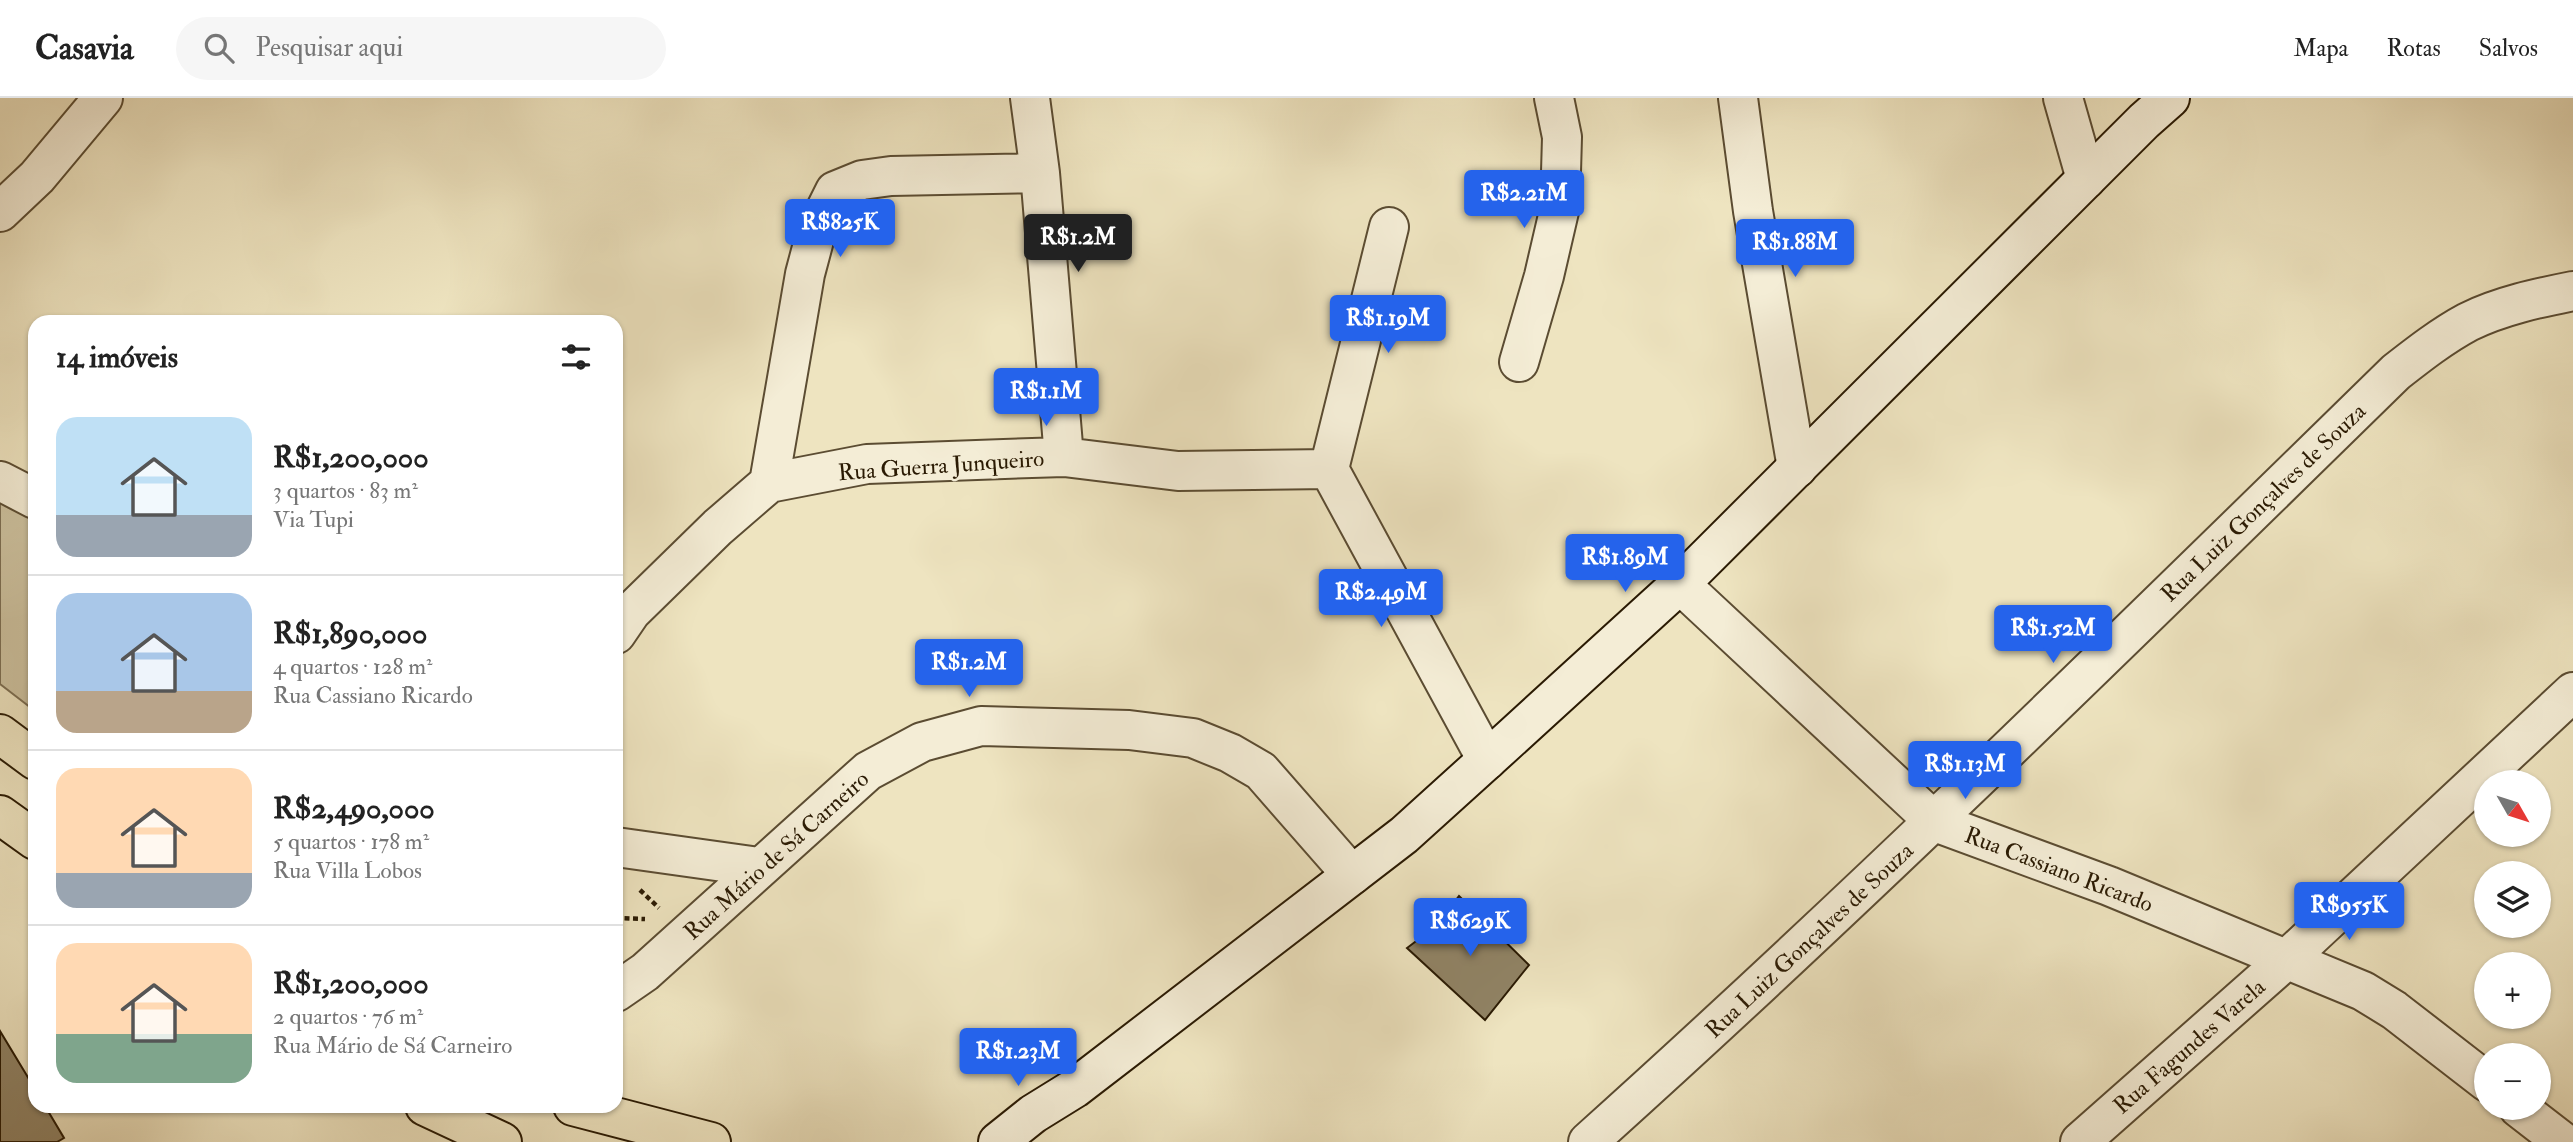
<!DOCTYPE html>
<html lang="pt">
<meta charset="utf-8">
<style>
:root{--surface:#fff;--page:#f6f6f6;--text:#222;--muted:#767676;--line:#e0e0e0;--accent:#2563eb}
body{margin:0;font-family:"IM FELL Double Pica",serif;background:var(--page);color:var(--text);height:100vh;display:flex;flex-direction:column;font-size:26px;white-space:nowrap}
*{box-sizing:border-box;margin:0}
p{font-size:23px;color:var(--muted)}
.icon{flex:none;width:38px;height:38px;fill:none;stroke:currentColor;stroke-width:2;stroke-linecap:round;stroke-linejoin:round}
.map{position:relative;flex:1;overflow:hidden}
.side{position:absolute;left:28px;top:217px;width:595px;height:798px;display:flex;flex-direction:column;background:var(--surface);border-radius:21px;box-shadow:0 2px 5px #0004}
.side>*{flex:none}
.needle{width:46px;rotate:129deg}
.tools{position:absolute;left:2474px;top:672px;display:grid;gap:14px}
.tools a{display:grid;place-items:center;width:77px;height:77px;border-radius:50%;background:var(--surface);box-shadow:0 2px 5px #0004;font-size:35px}
.price{position:absolute;translate:-50% -60px;padding:0 16px;border-radius:7px;background:var(--accent);color:#fff;font-size:23px;line-height:46px;filter:drop-shadow(0 2px 4px #0008)}
.price::after{content:'';position:absolute;left:50%;top:42px;width:21px;height:16px;margin-left:-10px;background:inherit;clip-path:polygon(0 0,100% 0,50% 100%)}
.price.current{background:#222;color:#fff}
ul{padding:0;list-style:none}
li{display:flex;align-items:center;gap:21px;height:175px;padding:0 28px}
li+li{border-top:2px solid var(--line)}
li span{display:grid;place-items:center;flex:none;width:196px;height:140px;border-radius:21px;color:#555}
li>.icon{margin-inline-start:auto}
span .icon{width:84px;height:84px;fill:#fffc;stroke-width:1}
li b{font-size:30px}
h2{display:flex;justify-content:space-between;align-items:center;height:84px;padding:0 28px;font-size:30px}
header{display:flex;align-items:center;gap:42px;box-sizing:border-box;height:98px;padding:0 35px;background:var(--surface);border-bottom:2px solid var(--line)}
header strong{font-size:33px}
nav{display:flex;gap:38px;margin-inline-start:auto;font-size:24px}
.search{width:490px;height:63px;background:var(--page);display:flex;align-items:center;gap:18px;box-sizing:border-box;padding:0 24px;border-radius:38px;color:var(--muted);font-size:26px}
.map>svg:first-child{display:block}
.green{fill:#cdc2a0;stroke:#7c6e52;stroke-width:2}
.building{fill:#908365;stroke:#2a1a03;stroke-width:2}
.lines{fill:none;stroke-linecap:round;stroke-linejoin:round}
.minor-casing{stroke:#5b4c32;stroke-width:42}
.tertiary-casing{stroke:#5b4c32;stroke-width:42}
.secondary-casing{stroke:#2a1a03;stroke-width:42}
.primary-casing{stroke:#2a1a03;stroke-width:42}
.path{stroke:#2a1a03;stroke-width:4.5;stroke-dasharray:5 3.5;stroke-linecap:butt}
.minor{stroke:#f4edd6;stroke-width:38}
.tertiary{stroke:#f4edd6;stroke-width:38}
.secondary{stroke:#f4edd6;stroke-width:38}
.primary{stroke:#eee4c0;stroke-width:38}
.labels{text-anchor:middle;stroke-width:5;stroke-linejoin:round;paint-order:stroke}
.street-label{font-size:23px;fill:#2a1a03;stroke:#f4edd6}
</style>
<header>
<strong>Casavia</strong>
<div class="search"><svg class="icon" aria-label="search" viewBox="0 0 24 24"><circle cx="10" cy="10" r="6"/><path d="M15 15l6 6"/></svg>Pesquisar aqui</div>
<nav><a>Mapa</a><a>Rotas</a><a>Salvos</a></nav>
</header>
<div class="map">
<svg width="2573" height="1044" viewBox="0 0 2573 1044">
<rect width="100%" height="100%" fill="#eee4c0"/>
<filter id="stains"><feTurbulence type="fractalNoise" baseFrequency=".00286" numOctaves="4"/><feColorMatrix values="0 0 0 0 .2 0 0 0 0 .09 0 0 0 0 .02 0 0 0 .5 -.17"/></filter>
<radialGradient id="worn" r=".72"><stop offset=".6" stop-color="#630" stop-opacity="0"/><stop offset="1" stop-color="#630" stop-opacity=".3"/></radialGradient>
<path class="green" d="M0,404L35,419V613L0,586Z"/>
<path class="building" d="M1459,798L1529,867L1485,922L1407,850L1436,828Z
M0,933L35,991V1008H45L64,1040L57,1044H0Z"/>
<g class="lines">
<defs>
<path id="minor" d="M1030,0L1040,75L1064,359
M1738,0L1753,113L1797,370
M0,114L37,79L103,0
M1389,129L1329,371L1487,662
M1519,264L1544,178L1560,109L1562,39L1554,0
M0,383L35,401
M769,385L805,176L818,127L835,93L862,82L891,78L1040,75
M1680,486L1935,724L2109,788L2363,893L2394,912L2487,984
M616,536L631,514L718,429L769,385L867,366L1004,361L1064,359L1178,373L1329,371
M616,749L759,769
M616,894L645,874L868,673L922,644L981,628L1129,632L1193,640L1230,655L1261,673L1352,777
M2519,1010L2563,1044
M1588,1044C1865,795 2130,534 2396,274C2419,256 2442,238 2468,224C2500,208 2538,200 2573,193
M2080,1044L2287,861L2573,594"/>
<path id="tertiary" d="M2063,0L2086,81"/>
<path id="secondary" d="M998,1044L1033,1016L1075,990L1404,737L1487,662L1680,486L2144,23L2170,0"/>
<path id="primary" d="M0,636L35,662
M0,717L35,742
M425,1008L502,1044
M573,1008L711,1044"/>
</defs>
<use href="#minor" class="minor-casing"/>
<use href="#tertiary" class="tertiary-casing"/>
<use href="#secondary" class="secondary-casing"/>
<use href="#primary" class="primary-casing"/>
<path class="path" d="M640,792L659,810
M616,820L645,821"/>
<use href="#minor" class="minor"/>
<use href="#tertiary" class="tertiary"/>
<use href="#secondary" class="secondary"/>
<use href="#primary" class="primary"/>
</g>
<g class="labels">
<g class="street-label">
<text transform="translate(941 367) rotate(-4)" y="8">Rua Guerra Junqueiro</text>
<text transform="translate(2263 404) rotate(-44)" y="8">Rua Luiz Gonçalves de Souza</text>
<text transform="translate(776 757) rotate(-42)" y="8">Rua Mário de Sá Carneiro</text>
<text transform="translate(2059 771) rotate(21)" y="8">Rua Cassiano Ricardo</text>
<text transform="translate(1809 842) rotate(-43)" y="8">Rua Luiz Gonçalves de Souza</text>
<text transform="translate(2189 948) rotate(-41)" y="8">Rua Fagundes Varela</text>
</g>
</g>
<rect width="100%" height="100%" filter="url(#stains)"/>
<rect width="100%" height="100%" fill="url(#worn)"/>
</svg>
<div class="tools">
<a><svg class="needle" viewBox="-14 -14 28 28"><path d="M0-13l5 13h-10z" fill="#e53935"/><path d="M0 13l5-13h-10z" fill="#767676"/></svg></a>
<a><svg class="icon" aria-label="layers" viewBox="0 0 24 24"><path d="M12 4l9 5-9 5-9-5zM3 14l9 5 9-5"/></svg></a>
<a>+</a>
<a>−</a>
</div>
<b class="price" style="left:1524px;top:132px">R$2.21M</b>
<b class="price" style="left:840px;top:161px">R$825K</b>
<b class="price current" style="left:1078px;top:176px">R$1.2M</b>
<b class="price" style="left:1795px;top:181px">R$1.88M</b>
<b class="price" style="left:1388px;top:257px">R$1.19M</b>
<b class="price" style="left:1046px;top:330px">R$1.1M</b>
<b class="price" style="left:1625px;top:496px">R$1.89M</b>
<b class="price" style="left:1381px;top:531px">R$2.49M</b>
<b class="price" style="left:2053px;top:567px">R$1.52M</b>
<b class="price" style="left:969px;top:601px">R$1.2M</b>
<b class="price" style="left:1965px;top:703px">R$1.13M</b>
<b class="price" style="left:2349px;top:844px">R$955K</b>
<b class="price" style="left:1470px;top:860px">R$629K</b>
<b class="price" style="left:1018px;top:990px">R$1.23M</b>
<section class="side">
<h2>14 imóveis<svg class="icon" aria-label="filters" viewBox="0 0 24 24"><path d="M4 7h16M4 17h16"/><circle cx="9" cy="7" r="2"/><circle cx="15" cy="17" r="2"/></svg></h2>
<ul>
<li><span style="background:linear-gradient(#bfe0f5 70%,#9aa5b1 0)"><svg class="icon" aria-label="home" viewBox="0 0 24 24"><path d="M3 11l9-7 9 7M6 9v11h12V9"/></svg></span><div><b>R$1,200,000</b><p>3 quartos · 83 m²</p><p>Via Tupi</p></div></li>
<li><span style="background:linear-gradient(#a9c7e8 70%,#b9a48a 0)"><svg class="icon" aria-label="home" viewBox="0 0 24 24"><path d="M3 11l9-7 9 7M6 9v11h12V9"/></svg></span><div><b>R$1,890,000</b><p>4 quartos · 128 m²</p><p>Rua Cassiano Ricardo</p></div></li>
<li><span style="background:linear-gradient(#ffd9b3 75%,#9aa5b1 0)"><svg class="icon" aria-label="home" viewBox="0 0 24 24"><path d="M3 11l9-7 9 7M6 9v11h12V9"/></svg></span><div><b>R$2,490,000</b><p>5 quartos · 178 m²</p><p>Rua Villa Lobos</p></div></li>
<li><span style="background:linear-gradient(#ffd9b3 65%,#7fa58c 0)"><svg class="icon" aria-label="home" viewBox="0 0 24 24"><path d="M3 11l9-7 9 7M6 9v11h12V9"/></svg></span><div><b>R$1,200,000</b><p>2 quartos · 76 m²</p><p>Rua Mário de Sá Carneiro</p></div></li>
</ul>
</section>
</div>
